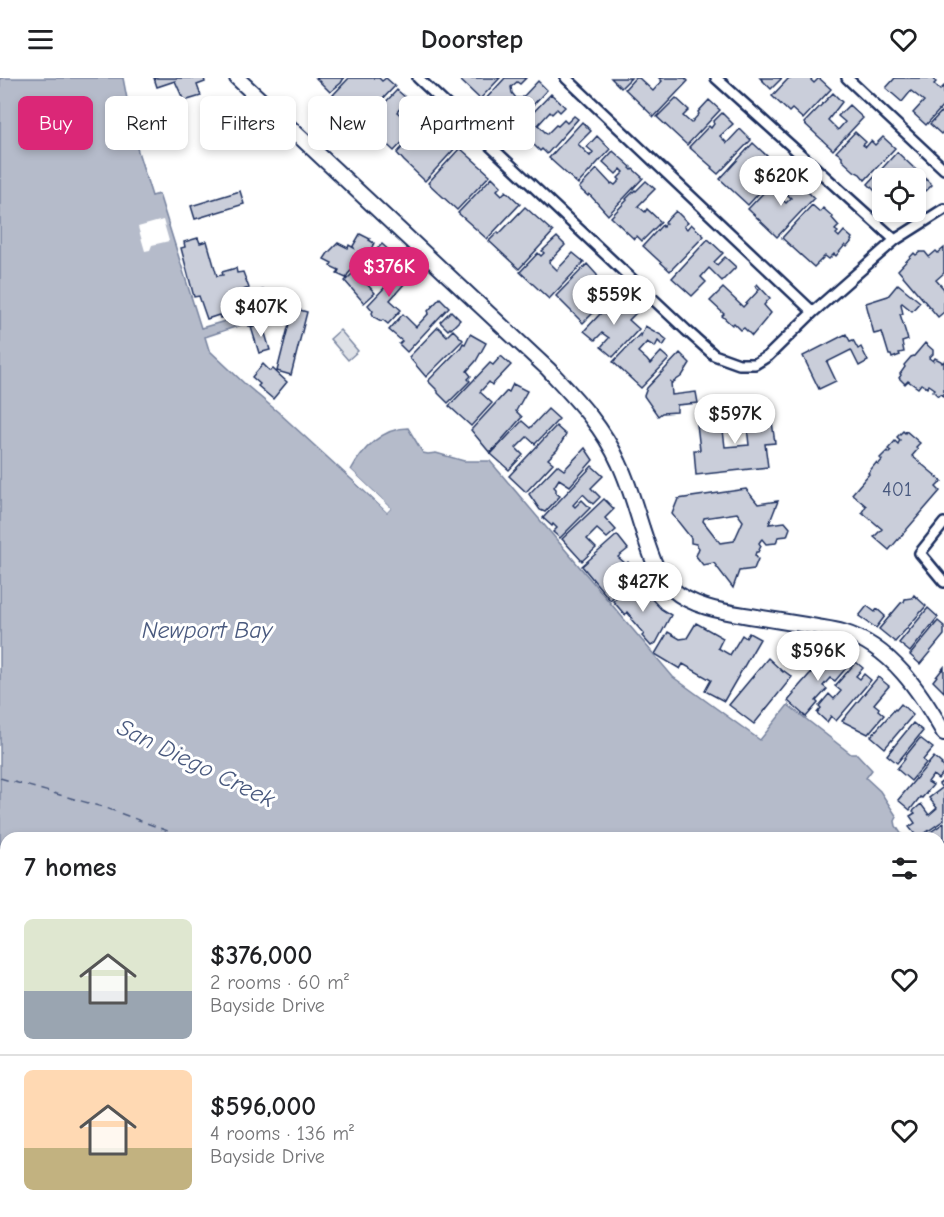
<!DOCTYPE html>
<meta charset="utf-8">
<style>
:root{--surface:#fff;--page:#f6f6f6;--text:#202124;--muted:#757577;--line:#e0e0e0;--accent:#db2777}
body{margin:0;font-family:"Comic Neue",sans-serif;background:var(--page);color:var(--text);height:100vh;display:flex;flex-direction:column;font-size:22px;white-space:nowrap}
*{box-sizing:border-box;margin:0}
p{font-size:20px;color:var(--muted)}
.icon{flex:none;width:33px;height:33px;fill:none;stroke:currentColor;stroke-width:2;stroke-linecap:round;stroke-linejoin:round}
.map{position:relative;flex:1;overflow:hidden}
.side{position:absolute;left:0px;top:754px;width:945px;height:386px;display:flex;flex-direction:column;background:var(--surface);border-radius:18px 18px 0 0;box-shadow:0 3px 9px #0003}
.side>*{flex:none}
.guide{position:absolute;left:18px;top:18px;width:600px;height:54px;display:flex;gap:12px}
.controls{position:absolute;left:872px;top:90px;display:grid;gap:12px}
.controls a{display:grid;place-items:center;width:54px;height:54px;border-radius:9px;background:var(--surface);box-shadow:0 3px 9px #0003;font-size:30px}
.price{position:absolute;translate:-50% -51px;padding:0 14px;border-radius:21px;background:#fff;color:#222;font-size:20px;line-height:39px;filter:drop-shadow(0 2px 3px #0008)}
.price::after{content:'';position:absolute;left:50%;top:36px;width:18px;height:14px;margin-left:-9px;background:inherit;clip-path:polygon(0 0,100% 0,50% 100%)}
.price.current{background:var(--accent);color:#fff}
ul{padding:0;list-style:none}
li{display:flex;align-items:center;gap:18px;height:150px;padding:0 24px}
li+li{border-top:2px solid var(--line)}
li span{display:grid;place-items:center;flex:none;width:168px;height:120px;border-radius:9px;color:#555}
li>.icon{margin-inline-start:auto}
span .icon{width:72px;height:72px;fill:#fffc;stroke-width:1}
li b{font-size:26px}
h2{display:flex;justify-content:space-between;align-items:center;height:72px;padding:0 24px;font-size:26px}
.pill{padding:0 21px;border-radius:9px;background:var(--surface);box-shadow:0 3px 9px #0003;font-size:21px;line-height:54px}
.pill.current{background:var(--accent);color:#fff}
header{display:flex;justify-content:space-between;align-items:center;height:78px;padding:0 24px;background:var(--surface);font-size:27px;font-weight:600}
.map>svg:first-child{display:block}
.green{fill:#dee1e7;stroke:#7c88a2;stroke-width:1.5}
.water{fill:#b5bbca;stroke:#77839f;stroke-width:1.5}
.pier{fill:#fff}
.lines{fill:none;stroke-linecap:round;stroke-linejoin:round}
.ferry{stroke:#49597e;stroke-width:1.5;stroke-dasharray:8 6;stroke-linecap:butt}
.building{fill:#caceda;stroke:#1b2f5e;stroke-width:1.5;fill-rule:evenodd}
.street-casing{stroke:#1b2f5e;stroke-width:14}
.secondary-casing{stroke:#1b2f5e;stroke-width:18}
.street{stroke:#fff;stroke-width:9}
.secondary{stroke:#fff;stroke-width:14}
.labels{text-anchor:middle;stroke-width:6;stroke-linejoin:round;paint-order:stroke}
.number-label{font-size:20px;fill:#47577d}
.water-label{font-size:24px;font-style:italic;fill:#49597e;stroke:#fff}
</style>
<header><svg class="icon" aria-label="menu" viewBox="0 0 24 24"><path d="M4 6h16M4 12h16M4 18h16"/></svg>Doorstep<svg class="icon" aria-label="heart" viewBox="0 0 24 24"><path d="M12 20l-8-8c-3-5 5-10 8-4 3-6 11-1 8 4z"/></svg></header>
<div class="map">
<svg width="944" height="1139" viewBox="0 0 944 1139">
<rect width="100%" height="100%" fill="#fff"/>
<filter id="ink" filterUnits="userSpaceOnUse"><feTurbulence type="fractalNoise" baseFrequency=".0167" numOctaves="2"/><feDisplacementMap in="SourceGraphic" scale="12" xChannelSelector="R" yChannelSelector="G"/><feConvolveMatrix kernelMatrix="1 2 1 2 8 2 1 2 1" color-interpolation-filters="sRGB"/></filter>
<g filter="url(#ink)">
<path class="green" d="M340,252L358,273L348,282L330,261Z"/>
<path class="water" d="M0,0H123L136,67L152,118L159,116L201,250L239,239L241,247L205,259L209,272L245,306L278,334L387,434L391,430L351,392C362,371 383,350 408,350L423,375L428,376L436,375L464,383H490L673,599L760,662L788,627L851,676H857L872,692L866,700L880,713L897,739L895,743L896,748L904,760H6V833H0Z
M939,806L944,816V950L942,952V956L939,959Z
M415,1134H852V1139H424L422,1135Z"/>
<path class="pier" d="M163,142L169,163L152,167L150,172L145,173L138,149Z
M334,383H336L387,430L349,394L348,390L351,392L391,430L387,434Z"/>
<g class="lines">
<path class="ferry" d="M0,700L106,730L187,760
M587,1134L590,1139"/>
</g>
<path class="building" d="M154,0H204L205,4L197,7L201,18L184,23L175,3L157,9Z
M316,0H344L341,5L330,14Z
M349,0H379L382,3L386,0L395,8L360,45L344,30L349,25L345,21L341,24L333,17Z
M458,0H500L480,21Z
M505,0H526L520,6L517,4L511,9L512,15L516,20H522L538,3L547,12L533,27L531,25H528V28H530V32L513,51L483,24Z
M611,0H631L621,10Z
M635,0H639L653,13L662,3L659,0H685L688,3L654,39L625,11Z
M760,0H782L771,11Z
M789,0H812L811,2L814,5L819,0L831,11L803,41L792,31L789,34L772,18Z
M895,0H932L936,4L934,6L940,12L944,8V27L926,47L913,35L924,23L911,13L902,24L886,10Z
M397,12L406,20L407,23L404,28L403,27L397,34L404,40L409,35L407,33L413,26L427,38L394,73L365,46Z
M833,15L842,24L828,42L838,52L845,44L838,38L849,27L863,40L833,72L804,45Z
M551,16L565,29L560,34L557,31L552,36L550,34L538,47L547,56L556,47L558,48L564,42L567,45L574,38L578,41L547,76L542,71L540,73L524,57L525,55L519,49Z
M676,20L689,32L683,38L691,45L699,36L698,34L709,22L720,32L687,67L657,39Z
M944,31V53L941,56L930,46Z
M722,35L733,46L720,58L727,65L740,51L751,62L718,96L711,90L712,89L689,69L709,48L711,50L714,46L713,44Z
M429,40L438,48L436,50L441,55L443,53L458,67L425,103L404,83L397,75Z
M235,43L239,55L211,64L207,52Z
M582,44L591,53L578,66L590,78L593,74L587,69L597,58L610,71L578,106L549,80Z
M855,54L866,64L863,67L866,69L871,63L875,67L883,59L895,70L865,102L860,96L854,93L842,82V78L836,74Z
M753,65L781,91L748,127L720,101Z
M460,70L490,97L457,132L428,105Z
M613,73L631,89L630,90L632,92L633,91L643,100L608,137L589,116L588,118L579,110L597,91L611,106L612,105L615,107L620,102L618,100L624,94L621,91L616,96L603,84Z
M897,74L932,107L926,113L918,106L915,109V100H882V120L868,106Z
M492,99L501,108L497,112L502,117L506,113L520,126L487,161L458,135Z
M794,100L814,120L777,159L748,131L769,109L786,125L791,120L782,112Z
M646,103L655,111L638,128L645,134L647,131L661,144L642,163L637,158L634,161L611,139L627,122L626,121L635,112L636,113Z
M240,113L244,126L195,141L191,128Z
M812,127L820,134L823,130L833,139L832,140L839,148L835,152L838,154L836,156L839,159L844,153L852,160L851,162L852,163L847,169L845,167L836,178L834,176L829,181L825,178L814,189L782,160Z
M525,129L553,154L519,191L489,163L498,154L499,156Z
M676,133L688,145L684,148L687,151L691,146L704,158L670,193L643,168L662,147L663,149L666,145L665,144Z
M360,156L370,161L369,162L374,165L370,173L348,196L346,200L337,196L339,192L330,188L332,185L324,181L328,175L338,165L348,170L349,167L354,170L353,168Z
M557,159L565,167L549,184L557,192L573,175L584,184L549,221L520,194L538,175L541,178L544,175L542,173Z
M198,160L200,165L207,163L217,198L223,197L222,194L236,190L237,195L243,194L249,210L243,212L248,229L228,235V238L220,240L219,237L207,241L199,218L194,219L181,170L185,169L184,164Z
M708,161L723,175L714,184L717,187L725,179L736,189L722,203L709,190L701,199L706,204L692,218L672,200Z
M382,166L392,175L384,184L395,193L382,206L373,197L365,204L375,215L364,225L345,203Z
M944,170V195L936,202L944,211V234L938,239L898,192L914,175L916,177L920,174H925L929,179L936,173L938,175Z
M587,186L597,197V198L615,214L604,225L595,215L588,222L597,231L583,245L556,218Z
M405,188L413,196L390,222L401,232L388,246L383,242L381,243L374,239L372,235L373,233L368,227Z
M757,206L770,220L764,227L771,235L752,258L744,250L741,252L734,245L732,247L722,238L724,236L710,223L723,210L743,229L759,212L755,208Z
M898,206L920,224L912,233L902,225L901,226L903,236H900L908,262L902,264L904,274L899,275L900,277L892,280L891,277H889L882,254L874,256L866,225L888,218Z
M263,212L272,241L249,248L245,235L250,234L244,218Z
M618,217L633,230L634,229L638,233L629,242L639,251L613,279L601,269L609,260L602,255L595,262L584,253Z
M440,220L449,229L407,274L399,266L402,263L389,252L403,236L416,249L429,235L428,233Z
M293,230L307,234L291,297L277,293Z
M451,233L460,242L451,251L450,250L448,252L440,244Z
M262,245L270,272L259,275L251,249Z
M645,248L661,257L667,262L663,268L658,263L655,269L647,264L638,274L647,282L650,286L661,274L669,281L641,310L613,284L640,256L641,258Z
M438,249L447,258L453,252L463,262L426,299L409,279Z
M470,256L486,265L476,283L467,293L471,298L468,301L470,303L448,325L438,315V313L428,303L461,269L463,265L465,266Z
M846,256L850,263L853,262L858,271L861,269L868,283L859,288L851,272L827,284L836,303L819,311L803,278Z
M925,265L933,272V276L929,280L933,283L935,280L941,283L942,285L944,283V318L940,316L938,318L933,313L935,311L929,307L927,310L921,306L918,310L908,303L905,306L899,300L901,297L900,296L905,289L904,287L911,279L914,278Z
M680,275L690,285L682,298L672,305L671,304L672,317L696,314L698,325L677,327V334L662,335L658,338L644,318L647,310Z
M501,278L511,287L492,307L489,304L480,314L492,325L471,348L449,328L490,285L493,287Z
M263,286L270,293L273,291L287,304L273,321L258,308L260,306L252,299Z
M513,306L527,313L516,333L522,339L490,375L471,352L507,313L509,314Z
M769,329L770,337H771L775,365L765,366L768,389L696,397L694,372H700L697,346L722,344L725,369L749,367L745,331Z
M548,331L559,341L535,366L527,359L516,370L523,377L509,392L491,376L522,343L530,350Z
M556,348L566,357L557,372L548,381L553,385L526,414L509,398Z
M903,353L905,355L906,353L920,365L916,369L918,371L912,378L942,403L936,409L940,413L889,472L874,459L882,451L862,434L866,428L852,416L869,396L868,395L876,385L878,387L882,382L880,380L887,373L889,375L891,373L888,371L895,363L898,366L900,362L897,359Z
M585,370L593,382L570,408L559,401L554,409L556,411V415L560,418L545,434L540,432L529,416L557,387L564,392Z
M592,388L603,398L591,410L600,419L593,426L583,416L573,427L575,429L582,422L590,430L560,460L553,454L557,450L553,446L552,448L543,440Z
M746,411L758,426L778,423L769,446L785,444L790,450L787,458L778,459L776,465L766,466L762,461L761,462L759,465L761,468L758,474H756L755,477L758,481L754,491L739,493L733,510L714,485L703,487L696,478L699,470L696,466L691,465V460L672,436L678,421ZM737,435L743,443L734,463L720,465L703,443L704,440Z
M604,421L614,431L605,440L616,452L607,460L597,451L587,461L596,470L582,483L562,461Z
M617,457L628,471L618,479L626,486L628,484L635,492L632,494L635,498L629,503L630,505L610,522L582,488Z
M636,504L661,531L671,537L656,565L651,568L642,558L644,556L631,541L632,540L627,534L625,537L613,523Z
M914,517L926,528L895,564L879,551L901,525L904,524L905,521L912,520Z
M867,528L875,534L877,531L885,538L876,550L859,538Z
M928,530L938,539L910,574L899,565Z
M938,543L944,548V557L920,586L910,577Z
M696,545L723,560L718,570L730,577L742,557L746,560L749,555L760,561L724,623L705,613L711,602L683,586L680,591L655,576L668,554L680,561L687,560Z
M831,572L840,582L845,576L853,582L835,603L830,600L823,608L827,611L816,623L818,625L806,639L788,623L794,616L793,615Z
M768,580L783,594L784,593L792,599L754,646L729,627Z
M856,584L863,590L856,598L860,601L864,596L871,602L836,643L831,638L827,644L817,635L821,630L819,628L829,616L834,621L841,613L835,608Z
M944,589V614L933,603Z
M878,599L889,608L874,626L879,630L878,632L884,637L868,656L842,643Z
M901,626L913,637L885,670L871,658L895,631L896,632Z
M913,645L923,653L897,685L887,677Z
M920,660L933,670L923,682L926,685L911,703L897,691L905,681L904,680Z
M934,679L942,686L941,687L944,689V694L938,701L933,697L928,704L933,707L922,720L920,719L910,732L898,722Z
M944,702V742L918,760L909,749L915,745L910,738L915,735L913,733L921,726L929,737L937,730L929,720L942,710L939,706Z
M944,745V768L939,771V760H922Z
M944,770V793L942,794L939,789V774Z
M0,875H4V898H0Z
M939,971L944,973V998L939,996Z
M939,999L944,1001V1023L941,1022L942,1019L939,1018Z
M2,1027H6V1045H1V1029H2Z
M1,1069H6V1086H1Z
M0,1089H6V1105H0Z
M0,1106H6V1123H0Z
M1,1125H6V1134H40L39,1139H1Z
M107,1134V1139H72L79,1138V1135Z
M118,1134H154L153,1139H118Z
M217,1134H233L229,1139H214Z
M277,1134H303L300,1137L297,1134L292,1139H271Z"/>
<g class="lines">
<defs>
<path id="street" d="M418,0L686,252L714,277L739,286H755L768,278L813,234L895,162L944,131
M566,0L813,234
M716,0L895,162
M847,0L944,91
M944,445L920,475L944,504
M0,914L6,918
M59,1134V1139
M172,1134V1139"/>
<path id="secondary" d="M237,0L548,291C576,321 602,347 619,385C629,406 635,428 642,450C649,470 655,496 672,511C691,528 720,533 744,537C767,541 789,544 812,548C822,550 833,551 843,554C891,568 921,615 944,655
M0,1010H6
M339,1134L342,1139"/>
</defs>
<use href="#street" class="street-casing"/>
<use href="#secondary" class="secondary-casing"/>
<use href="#street" class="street"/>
<use href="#secondary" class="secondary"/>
</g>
</g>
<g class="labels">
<g class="number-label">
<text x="897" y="418">401</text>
</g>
<g class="water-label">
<text x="207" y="560">Newport Bay</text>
<text transform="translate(196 685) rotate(26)" y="8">San Diego Creek</text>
</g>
</g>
</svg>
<div class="controls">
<a><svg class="icon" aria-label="locate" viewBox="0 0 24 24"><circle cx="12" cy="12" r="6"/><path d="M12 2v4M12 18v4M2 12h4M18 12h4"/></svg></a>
</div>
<b class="price" style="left:781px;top:129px">$620K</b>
<b class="price current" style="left:389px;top:220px">$376K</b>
<b class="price" style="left:614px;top:248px">$559K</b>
<b class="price" style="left:261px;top:260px">$407K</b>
<b class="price" style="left:735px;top:367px">$597K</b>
<b class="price" style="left:643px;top:535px">$427K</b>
<b class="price" style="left:818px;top:604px">$596K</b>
<div class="guide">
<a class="pill current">Buy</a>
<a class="pill">Rent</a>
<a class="pill">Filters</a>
<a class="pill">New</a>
<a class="pill">Apartment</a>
</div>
<section class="side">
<h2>7 homes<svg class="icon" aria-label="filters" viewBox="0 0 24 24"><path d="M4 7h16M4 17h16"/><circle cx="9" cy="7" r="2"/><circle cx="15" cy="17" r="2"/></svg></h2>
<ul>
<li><span style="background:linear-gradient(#dfe7d0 60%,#9aa5b1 0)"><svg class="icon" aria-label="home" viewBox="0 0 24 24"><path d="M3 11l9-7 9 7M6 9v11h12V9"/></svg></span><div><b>$376,000</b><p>2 rooms · 60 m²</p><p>Bayside Drive</p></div><svg class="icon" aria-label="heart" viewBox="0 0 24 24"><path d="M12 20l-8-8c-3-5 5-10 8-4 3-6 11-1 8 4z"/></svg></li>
<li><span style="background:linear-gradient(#ffd9b3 65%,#c2b280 0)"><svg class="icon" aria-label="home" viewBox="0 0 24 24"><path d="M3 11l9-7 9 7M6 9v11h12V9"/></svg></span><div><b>$596,000</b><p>4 rooms · 136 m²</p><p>Bayside Drive</p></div><svg class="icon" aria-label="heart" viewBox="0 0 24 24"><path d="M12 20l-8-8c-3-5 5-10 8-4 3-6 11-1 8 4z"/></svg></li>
</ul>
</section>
</div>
